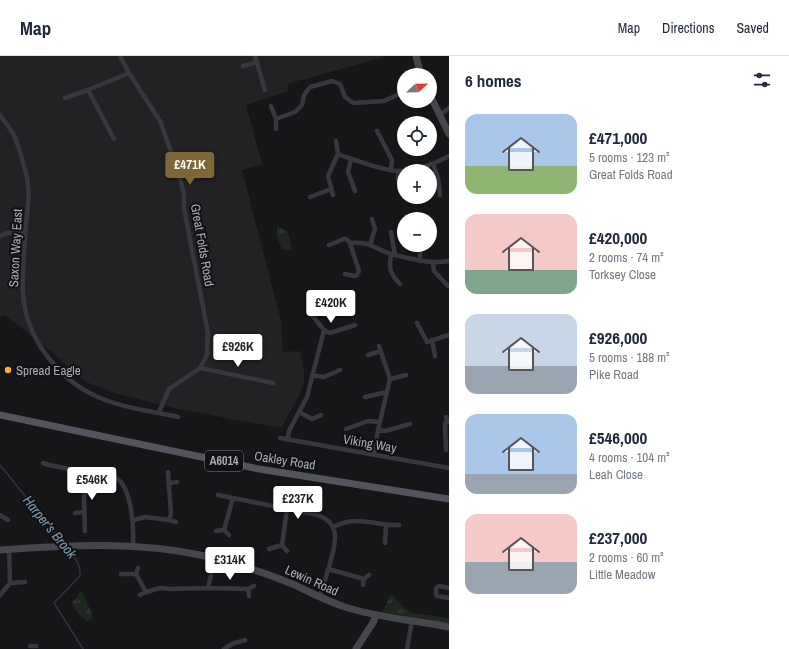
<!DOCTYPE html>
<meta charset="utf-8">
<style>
:root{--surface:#fff;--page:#f2f2f3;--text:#1f2937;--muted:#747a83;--line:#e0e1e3;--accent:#7e6636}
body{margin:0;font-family:"Archivo Narrow",sans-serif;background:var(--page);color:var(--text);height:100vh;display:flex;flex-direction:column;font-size:15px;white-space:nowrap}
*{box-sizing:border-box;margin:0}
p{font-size:13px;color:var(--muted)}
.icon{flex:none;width:22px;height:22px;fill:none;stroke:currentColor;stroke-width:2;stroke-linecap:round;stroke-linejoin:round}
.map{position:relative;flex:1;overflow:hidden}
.details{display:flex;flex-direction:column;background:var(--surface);width:340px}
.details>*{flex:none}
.needle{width:26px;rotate:68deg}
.controls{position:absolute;left:397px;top:12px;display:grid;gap:8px}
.controls a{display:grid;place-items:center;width:40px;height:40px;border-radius:50%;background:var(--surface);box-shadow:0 1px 3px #0004;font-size:20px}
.price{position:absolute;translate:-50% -34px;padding:0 9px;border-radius:4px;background:#fff;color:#222;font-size:13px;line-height:26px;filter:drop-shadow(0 1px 2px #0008)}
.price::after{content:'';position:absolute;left:50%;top:24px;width:12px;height:9px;margin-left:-6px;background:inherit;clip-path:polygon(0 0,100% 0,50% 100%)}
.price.active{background:var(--accent);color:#fff}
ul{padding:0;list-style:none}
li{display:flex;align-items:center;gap:12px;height:100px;padding:0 16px}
li span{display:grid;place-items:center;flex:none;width:112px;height:80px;border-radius:12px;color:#555}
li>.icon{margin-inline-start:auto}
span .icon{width:48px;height:48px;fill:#fffc;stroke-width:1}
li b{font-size:17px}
h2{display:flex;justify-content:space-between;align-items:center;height:48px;padding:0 16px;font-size:17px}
header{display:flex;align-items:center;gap:24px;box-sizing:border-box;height:56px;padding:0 20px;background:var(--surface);border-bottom:1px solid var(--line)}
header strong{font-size:19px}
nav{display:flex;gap:22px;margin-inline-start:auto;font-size:14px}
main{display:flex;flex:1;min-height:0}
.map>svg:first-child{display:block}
.built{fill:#222225}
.grass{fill:url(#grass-tufts)}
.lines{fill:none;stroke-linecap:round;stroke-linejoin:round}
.stream{stroke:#2c353c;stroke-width:1.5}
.street{stroke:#37383d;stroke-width:4.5}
.secondary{stroke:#45474d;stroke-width:7}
.primary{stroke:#53555c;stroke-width:7}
.poi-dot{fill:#f2b134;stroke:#111113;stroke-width:1.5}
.labels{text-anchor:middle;stroke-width:4;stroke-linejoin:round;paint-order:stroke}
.shield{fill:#111113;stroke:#7b7e86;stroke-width:1}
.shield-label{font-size:12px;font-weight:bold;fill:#a8adb8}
.street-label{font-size:13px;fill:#a8adb8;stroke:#111113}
.poi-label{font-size:13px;fill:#a8adb8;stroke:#111113;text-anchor:start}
.water-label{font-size:14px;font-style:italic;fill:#7f9bb3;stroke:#111113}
</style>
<header>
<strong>Map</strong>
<nav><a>Map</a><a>Directions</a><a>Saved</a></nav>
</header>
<main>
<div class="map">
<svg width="449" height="593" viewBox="0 0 449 593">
<defs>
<pattern id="grass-tufts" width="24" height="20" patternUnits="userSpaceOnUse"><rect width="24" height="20" fill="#1e261f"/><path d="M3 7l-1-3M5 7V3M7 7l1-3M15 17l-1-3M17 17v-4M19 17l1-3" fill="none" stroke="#3c433d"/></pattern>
</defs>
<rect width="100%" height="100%" fill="#161618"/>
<path class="built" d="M0,0H388L287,28L289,35L246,49L262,108L242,114L281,265L283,296L300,295L304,316V327L299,340L281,372L178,353L118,338L86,326L54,298L5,259L0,260Z"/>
<path class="grass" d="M278,170L287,175L292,192L291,194L282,193L276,178Z
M81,534L92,557L93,562L87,565L78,558L71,546L76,543Z
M392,539L403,551L412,557L449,562V568L382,557L390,540Z"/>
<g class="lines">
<path class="stream" d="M0,409L63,487
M68,493C75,502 81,508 80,520L54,547L83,593"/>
<path class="street" d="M120,0L129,17L160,65L178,115L184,138V152L208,277L207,299L200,312L169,333L159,356
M255,0L265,34
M243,10L257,6
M65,42L88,34
M271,50L276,63V73
M0,59C4,65 10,72 14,79C18,88 25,112 27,122C31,142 26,161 25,180C24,201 21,226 24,247C30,287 61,325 98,341C123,352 151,355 178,361
M440,59L449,52
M276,63L295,56L302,49L304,39L310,31L332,25L340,28L345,41L353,47L384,45L404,36
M377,75L392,104L391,113
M114,83L88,34L129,17
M336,85L338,98
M351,103L348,116L355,135
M433,108L438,122L440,139
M399,115L398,123L404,139
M333,139L328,120L338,98C355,104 381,114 398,115C416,115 434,108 449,100
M310,141L331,133
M391,176L395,199
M0,180L7,177L25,176
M350,187C371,185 374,193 391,198C411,203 429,208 449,205
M329,189L344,183H346L350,187L359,215L357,219L354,220L345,218
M370,189L375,173L372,163
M391,198C389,213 389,216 400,228
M420,205V189
M433,207L434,215L448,230
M310,257L324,274L330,277L355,269
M417,267L427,286L449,279
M432,284L435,300
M368,299L381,295
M200,312L273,327
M312,319L324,321L340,314
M390,323L406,319
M365,341L387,336
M299,356L312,363L321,359
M446,361L448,366
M445,367L446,394
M346,373L368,365L380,366
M378,374L385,375L410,368
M280,382L449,412
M287,384L289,375L307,341L324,274
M374,399L378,374L390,323L379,290
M43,407L49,409L116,422C132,431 134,473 133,490
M169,427L177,426
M218,439L318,459C344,469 334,491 329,511C326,522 323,531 319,541
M75,457L84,456
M0,459L8,464
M133,464L145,461L169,464L171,458L168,416
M169,464L176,466
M333,471C359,458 372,470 399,469
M224,474L233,442
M224,474L229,479
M85,475L84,444L86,416
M216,475L224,474
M385,487L386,470
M269,493L282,489
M287,495L282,489L287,453
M328,513L364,523
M121,518H136
M136,518L146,536L160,532L171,533L208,532L215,502
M136,518L138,512
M364,523L369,519
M10,527L25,526
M363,529L364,523
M208,532L248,533L254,530
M449,532L439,530L436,532V538L437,540L449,542
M248,533L249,540
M0,539L10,527L9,493
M140,539L146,536
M30,590H36
M224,593L232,588L245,584
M407,593L412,564"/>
<path class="secondary" d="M416,0L421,19
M430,39L449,78
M0,494C69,489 137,485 205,500C236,507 266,517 295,529C311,537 327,545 345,551C378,562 415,564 449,571
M356,593L374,565L376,559"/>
<path class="primary" d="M0,359L259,413L449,443"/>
</g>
<circle class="poi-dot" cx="8" cy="314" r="4"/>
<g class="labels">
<rect class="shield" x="205" y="395" width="38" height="20" rx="3"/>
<g class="shield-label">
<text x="224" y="409">A6014</text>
</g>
<g class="street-label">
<text transform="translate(203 189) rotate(80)" y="5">Great Folds Road</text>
<text transform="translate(15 192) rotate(-87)" y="5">Saxon Way East</text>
<text transform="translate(370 387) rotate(10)" y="5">Viking Way</text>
<text transform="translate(285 404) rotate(9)" y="5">Oakley Road</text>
<text transform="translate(312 524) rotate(24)" y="5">Lewin Road</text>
</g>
<g class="poi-label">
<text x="16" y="319">Spread Eagle</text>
</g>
<g class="water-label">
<text transform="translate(50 471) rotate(51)" y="5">Harper's Brook</text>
</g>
</g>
</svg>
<div class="controls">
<a><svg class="needle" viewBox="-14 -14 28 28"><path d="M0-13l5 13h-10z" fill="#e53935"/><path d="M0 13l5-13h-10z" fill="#747a83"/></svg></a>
<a><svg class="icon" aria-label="locate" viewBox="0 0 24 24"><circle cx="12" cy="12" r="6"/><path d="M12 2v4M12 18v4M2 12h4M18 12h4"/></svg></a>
<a>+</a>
<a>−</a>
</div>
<b class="price active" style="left:190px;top:130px">£471K</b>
<b class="price" style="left:331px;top:268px">£420K</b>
<b class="price" style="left:238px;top:312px">£926K</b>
<b class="price" style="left:92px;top:445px">£546K</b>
<b class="price" style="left:298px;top:464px">£237K</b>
<b class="price" style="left:230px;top:525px">£314K</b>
</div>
<section class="details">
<h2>6 homes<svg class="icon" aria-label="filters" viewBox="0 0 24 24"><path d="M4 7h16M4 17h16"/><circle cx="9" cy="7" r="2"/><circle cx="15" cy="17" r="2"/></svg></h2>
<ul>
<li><span style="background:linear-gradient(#a9c7e8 65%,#8fb573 0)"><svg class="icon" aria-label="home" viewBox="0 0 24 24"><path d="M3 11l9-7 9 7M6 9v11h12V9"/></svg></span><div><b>£471,000</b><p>5 rooms · 123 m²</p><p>Great Folds Road</p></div></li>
<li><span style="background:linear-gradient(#f6c9c9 70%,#7fa58c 0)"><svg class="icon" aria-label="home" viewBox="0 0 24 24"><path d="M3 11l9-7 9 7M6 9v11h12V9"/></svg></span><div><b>£420,000</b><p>2 rooms · 74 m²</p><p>Torksey Close</p></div></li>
<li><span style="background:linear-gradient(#c9d6e8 65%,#9aa5b1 0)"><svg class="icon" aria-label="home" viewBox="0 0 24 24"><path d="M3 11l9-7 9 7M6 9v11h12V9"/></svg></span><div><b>£926,000</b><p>5 rooms · 188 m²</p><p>Pike Road</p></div></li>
<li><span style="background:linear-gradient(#a9c7e8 75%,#9aa5b1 0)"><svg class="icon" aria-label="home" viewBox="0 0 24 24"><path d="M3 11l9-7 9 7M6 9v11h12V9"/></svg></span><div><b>£546,000</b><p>4 rooms · 104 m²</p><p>Leah Close</p></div></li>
<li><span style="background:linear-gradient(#f6c9c9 60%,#9aa5b1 0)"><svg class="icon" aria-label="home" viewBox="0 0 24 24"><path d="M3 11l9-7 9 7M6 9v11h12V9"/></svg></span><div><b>£237,000</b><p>2 rooms · 60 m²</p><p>Little Meadow</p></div></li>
</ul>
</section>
</main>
